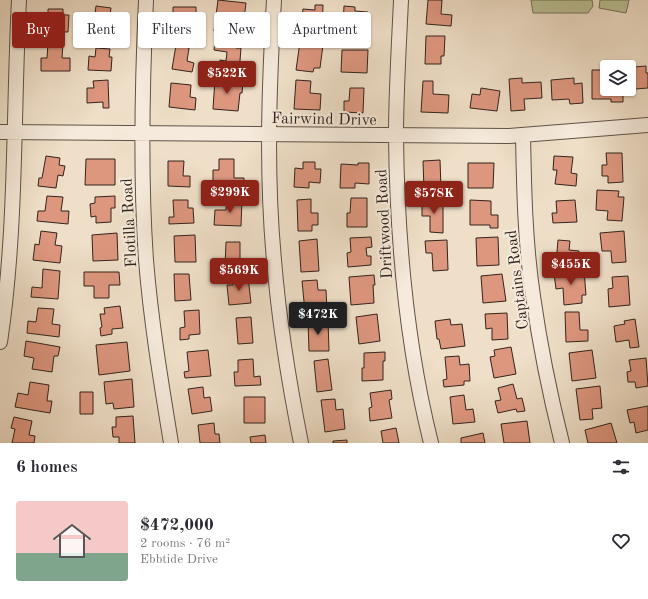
<!DOCTYPE html>
<meta charset="utf-8">
<style>
:root{--surface:#fff;--page:#f2f2f3;--text:#2b2b33;--muted:#7c7c81;--line:#e1e1e2;--accent:#8f2418}
body{margin:0;font-family:"Old Standard TT",serif;background:var(--page);color:var(--text);height:100vh;display:flex;flex-direction:column;font-size:15px;white-space:nowrap}
*{box-sizing:border-box;margin:0}
p{font-size:13px;color:var(--muted)}
.icon{flex:none;width:22px;height:22px;fill:none;stroke:currentColor;stroke-width:2;stroke-linecap:round;stroke-linejoin:round}
.map{position:relative;height:443px;overflow:hidden}
.side{display:flex;flex-direction:column;background:var(--surface);flex:1}
.side>*{flex:none}
.guide{position:absolute;left:12px;top:12px;width:400px;height:36px;display:flex;gap:8px}
.tools{position:absolute;left:600px;top:60px;display:grid;gap:8px}
.tools a{display:grid;place-items:center;width:36px;height:36px;border-radius:4px;background:var(--surface);box-shadow:0 1px 3px #0004;font-size:20px}
.price{position:absolute;translate:-50% -34px;padding:0 9px;border-radius:4px;background:var(--accent);color:#fff;font-size:13px;line-height:26px;filter:drop-shadow(0 1px 2px #0008)}
.price::after{content:'';position:absolute;left:50%;top:24px;width:12px;height:9px;margin-left:-6px;background:inherit;clip-path:polygon(0 0,100% 0,50% 100%)}
.price.current{background:#222;color:#fff}
ul{padding:0;list-style:none}
li{display:flex;align-items:center;gap:12px;height:100px;padding:0 16px}
li+li{border-top:1px solid var(--line)}
li span{display:grid;place-items:center;flex:none;width:112px;height:80px;border-radius:4px;color:#555}
li>.icon{margin-inline-start:auto}
span .icon{width:48px;height:48px;fill:#fffc;stroke-width:1}
li b{font-size:17px}
h2{display:flex;justify-content:space-between;align-items:center;height:48px;padding:0 16px;font-size:17px}
.chip{padding:0 14px;border-radius:4px;background:var(--surface);box-shadow:0 1px 3px #0004;font-size:14px;line-height:36px}
.chip.current{background:var(--accent);color:#fff}
.map>svg:first-child{display:block}
.green{fill:#bac195;stroke:#767258}
.building{fill:#de977f;stroke:#32231c}
.lines{fill:none;stroke-linecap:round;stroke-linejoin:round}
.minor-casing{stroke:#615247;stroke-width:16}
.minor{stroke:#f5eadb;stroke-width:14}
.labels{text-anchor:middle;stroke-width:4;stroke-linejoin:round;paint-order:stroke}
.street-label{font-size:16px;fill:#32231c;stroke:#f5eadb}
</style>
<div class="map">
<svg width="648" height="443" viewBox="0 0 648 443">
<rect width="100%" height="100%" fill="#efdfc8"/>
<filter id="stains"><feTurbulence type="fractalNoise" baseFrequency=".005" numOctaves="4"/><feColorMatrix values="0 0 0 0 .2 0 0 0 0 .09 0 0 0 0 .02 0 0 0 .5 -.17"/></filter>
<radialGradient id="worn" r=".72"><stop offset=".6" stop-color="#630" stop-opacity="0"/><stop offset="1" stop-color="#630" stop-opacity=".3"/></radialGradient>
<path class="green" d="M531,0H592L593,6L588,13H533Z
M600,0H629L626,13L599,8Z"/>
<path class="building" d="M218,0L246,3L244,19L237,18L235,34L214,31Z
M428,0H442L441,14L452,15L451,26L426,24Z
M315,5H323L322,34L302,33L303,27H298V17H302L303,9L315,10Z
M96,6L111,8L107,35L101,34V29L93,28Z
M344,6L355,7V11L368,12L366,36L346,35V26H343Z
M173,7H196V31L176,30L177,16H173Z
M48,9H63V15H69L68,32L43,31L44,17H48Z
M426,36H445L444,56H441V64H425Z
M215,39L237,41L236,48H241L239,73L219,71L220,60L226,61L227,52L214,50Z
M300,42L323,45L320,68H314L313,72L296,70Z
M48,43H63L62,58H70V71H41V58H47Z
M176,45L189,48L187,61L194,63L192,72L172,69Z
M96,48L110,49L109,57H112L111,71L88,70L89,56L95,57Z
M342,50H368L367,73L341,72Z
M646,66V73H648V88L635,89L634,67Z
M592,70H603V77H607V89H623V102H611V99H592Z
M522,78V83L541,82L542,98L524,99L525,110L511,111L509,79Z
M574,78V84L582,83L583,103L570,104L569,99L552,100L551,80Z
M215,79L243,82L242,93H240L238,111L213,109Z
M108,80L109,108H103V102L87,103V88H94L93,81Z
M296,80L311,81L310,93L321,94L320,110L294,109Z
M423,81H433V94L449,95L448,113L421,112Z
M171,83L191,85L190,97L196,98L195,110L169,107Z
M350,88H364L363,113L344,112V101H349Z
M481,88L500,91L497,111L470,108L472,94L480,95Z
M606,153H622L623,182L608,183V176H602V165H607Z
M46,156L60,158L59,165L65,166L63,176L58,175L56,188L38,186L39,178H42Z
M554,156L573,157L571,173L577,174L576,186L555,184L557,170H553Z
M86,159H115V185H85Z
M219,159H234V178H244V188H231V185H213V170H219Z
M440,160L441,189L424,190L423,161Z
M168,161H184L183,176H190V187L168,186Z
M303,162H315V169H321L320,183L309,182V188L294,187L295,168L303,169Z
M358,163H369V184L355,183V188H340L341,164L358,165Z
M468,163H494L493,188H468Z
M597,190L619,191L618,197H624L622,221L607,220L608,211L596,210Z
M47,196L63,197L61,211H69L68,224L37,221L38,211H45Z
M115,196V208H111V222L96,223V216L91,217L90,204L95,203V197Z
M351,198H367V227H347V213H350Z
M227,199H242L241,226L214,225L215,210H226Z
M311,199V213H318V225H312V231H298L297,200Z
M173,200H188V208H193L194,223L169,224V217H174Z
M470,200L491,201V215H498V228H490V225H470Z
M575,200L577,222L553,223L552,213H557L556,201Z
M422,202H443V233L430,232V216H422Z
M41,231L57,233L55,245L62,246L60,263L33,260L35,244L39,245Z
M624,231L626,262L612,263L611,251H602L600,233Z
M117,233L118,260L93,261L92,235Z
M195,235L196,262H175L174,236Z
M371,237L372,247L366,248L367,256H371V265L348,267L347,253L351,252L350,238Z
M498,237L499,265L477,266L476,238Z
M317,239L319,271L301,272L299,241Z
M447,240L448,270L433,271L432,253H426L425,241Z
M558,240L570,241L569,250L579,251L578,265L556,264Z
M226,242H240V259H246V267H225Z
M43,269L60,271L58,299L31,297L32,287L42,288Z
M584,270L586,295H582V303L564,305L563,288L556,289L554,273Z
M84,272H119L120,285H109V298H94V286H84Z
M174,274H189L191,300L175,301Z
M502,274L506,301L483,303L481,276Z
M374,275L375,285H373L374,303L351,305L349,277Z
M628,276L630,305L609,307L608,289L613,288L612,277Z
M248,277L251,303L229,305L227,285H233V279Z
M317,280L318,290H326L327,310L305,312L302,281Z
M120,306L123,328L112,329V334L101,336L100,328L102,327L100,314H105L104,308Z
M38,308L54,309L52,324L60,325L59,337L27,333L28,321L36,322Z
M199,310L200,334L189,335V339L180,340V328L185,327L184,311Z
M565,312H579L580,330H588V341L566,342Z
M507,313L508,339L492,340V328L486,329L485,314Z
M377,314L380,341L359,344L356,317Z
M251,317L253,343L238,344L236,318Z
M450,319L451,325L462,324L465,346L441,349L439,339H437L435,321Z
M635,319L639,347L630,348L629,340L616,342L614,326L625,324L624,321Z
M308,320H328L329,351H309Z
M26,341L60,347L58,356H54L52,372L32,369L34,358L24,356Z
M127,342L130,371L99,375L96,345Z
M511,347L516,374L494,378L490,357L495,356L494,350Z
M208,350L211,376L185,378L184,372L189,371L187,352Z
M592,350L596,378L572,381L569,353Z
M385,352V361H383V380L362,381V368H364V353Z
M459,356L460,365L469,364L470,381H464V385L444,387L443,380L447,379L445,357Z
M646,358L648,386L636,388L635,382H628L627,372L631,371L629,360Z
M253,359L254,377L260,376L261,385L235,386L234,372H238V360Z
M328,359L332,390L317,392L314,361Z
M132,379L134,407L114,409L113,403L106,404L104,382Z
M30,382L49,385L47,401H52L50,413L15,407L18,393L28,395Z
M513,384L517,399L522,398L525,411L517,412L516,409L498,413L495,401L501,400L498,388Z
M600,386L602,408L592,409L593,419L580,420L576,389Z
M203,387L204,398L210,397L212,411L192,414L188,389Z
M391,390L392,399L389,400L392,418L370,421L369,408L372,407L370,393Z
M80,392H93V414H80Z
M464,395L466,410L473,409L475,422L453,424L450,397Z
M244,397H265V423H244Z
M335,399L336,410L343,409L345,429L325,432L321,400Z
M648,406V430L636,433L634,422L630,423L627,410Z
M133,416L135,443H119V437H113L112,427H116V417Z
M14,417L32,421L29,435L35,436L34,443H12L15,429L11,428Z
M527,421L530,443H504L501,424Z
M214,423L215,434H219L220,443H200L198,425Z
M611,423L617,443H588L585,430Z
M396,428L399,443H383L381,431Z
M483,433L485,443H461V438Z
M265,435L266,443H251L250,437Z
M347,440V443H333V441Z"/>
<g class="lines">
<defs>
<path id="minor" d="M146,0C142,87 140,174 146,260C151,322 161,382 171,443
M274,0C269,87 266,174 274,260C279,322 289,383 301,443
M401,0C399,45 396,91 396,136C397,239 406,343 431,443
M0,132L509,136L648,125
M523,135C524,189 525,243 533,296C540,346 550,395 562,443
M0,342C17,229 13,114 19,0"/>
</defs>
<use href="#minor" class="minor-casing"/>
<use href="#minor" class="minor"/>
</g>
<g class="labels">
<g class="street-label">
<text transform="translate(324 118) rotate(1)" y="6">Fairwind Drive</text>
<text transform="translate(128 223) rotate(-93)" y="6">Flotilla Road</text>
<text transform="translate(383 224) rotate(-93)" y="6">Driftwood Road</text>
<text transform="translate(516 280) rotate(-97)" y="6">Captains Road</text>
</g>
</g>
<rect width="100%" height="100%" filter="url(#stains)"/>
<rect width="100%" height="100%" fill="url(#worn)"/>
</svg>
<div class="tools">
<a><svg class="icon" aria-label="layers" viewBox="0 0 24 24"><path d="M12 4l9 5-9 5-9-5zM3 14l9 5 9-5"/></svg></a>
</div>
<b class="price" style="left:227px;top:95px">$522K</b>
<b class="price" style="left:230px;top:214px">$299K</b>
<b class="price" style="left:434px;top:215px">$578K</b>
<b class="price" style="left:571px;top:286px">$455K</b>
<b class="price" style="left:239px;top:292px">$569K</b>
<b class="price current" style="left:318px;top:336px">$472K</b>
<div class="guide">
<a class="chip current">Buy</a>
<a class="chip">Rent</a>
<a class="chip">Filters</a>
<a class="chip">New</a>
<a class="chip">Apartment</a>
</div>
</div>
<section class="side">
<h2>6 homes<svg class="icon" aria-label="filters" viewBox="0 0 24 24"><path d="M4 7h16M4 17h16"/><circle cx="9" cy="7" r="2"/><circle cx="15" cy="17" r="2"/></svg></h2>
<ul>
<li><span style="background:linear-gradient(#f6c9c9 65%,#7fa58c 0)"><svg class="icon" aria-label="home" viewBox="0 0 24 24"><path d="M3 11l9-7 9 7M6 9v11h12V9"/></svg></span><div><b>$472,000</b><p>2 rooms · 76 m²</p><p>Ebbtide Drive</p></div><svg class="icon" aria-label="heart" viewBox="0 0 24 24"><path d="M12 20l-8-8c-3-5 5-10 8-4 3-6 11-1 8 4z"/></svg></li>
</ul>
</section>
